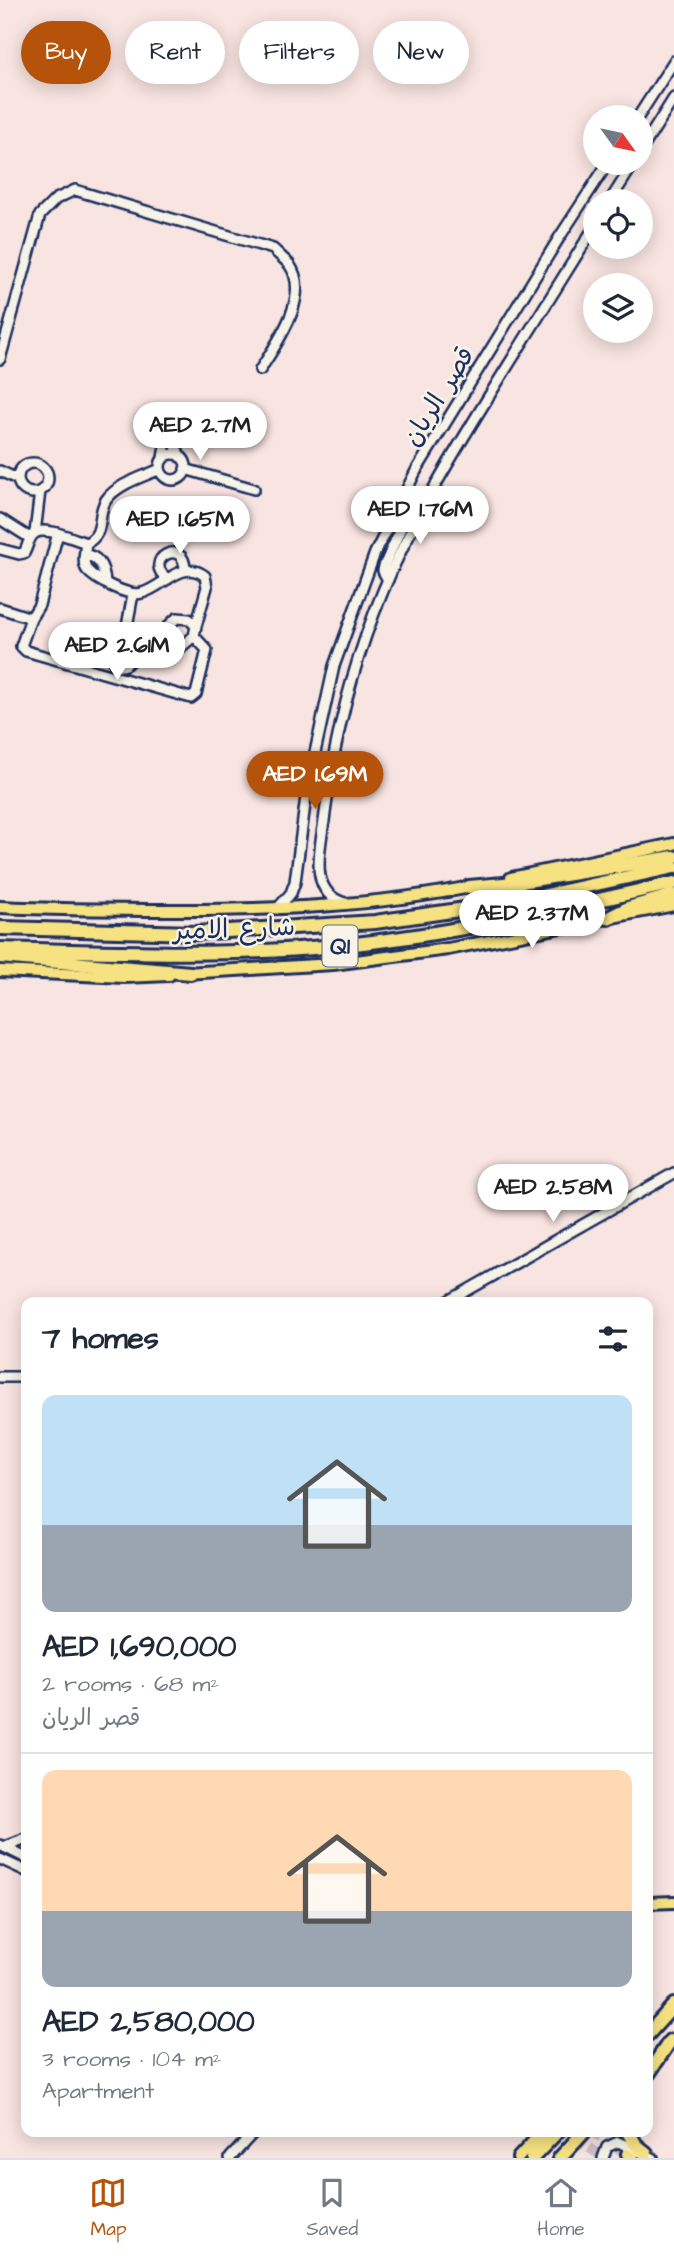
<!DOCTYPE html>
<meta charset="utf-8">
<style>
:root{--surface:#fff;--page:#f2f2f3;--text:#1f2937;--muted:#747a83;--line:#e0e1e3;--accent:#b45309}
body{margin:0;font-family:"Architects Daughter","Playpen Sans Arabic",sans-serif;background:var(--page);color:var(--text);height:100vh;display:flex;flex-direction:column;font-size:26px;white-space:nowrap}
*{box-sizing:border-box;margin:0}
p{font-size:23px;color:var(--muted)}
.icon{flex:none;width:38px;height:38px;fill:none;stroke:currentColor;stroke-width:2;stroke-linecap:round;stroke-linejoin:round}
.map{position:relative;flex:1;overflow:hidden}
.drawer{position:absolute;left:21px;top:1297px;width:632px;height:840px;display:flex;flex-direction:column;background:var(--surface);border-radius:14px;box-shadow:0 4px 18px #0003}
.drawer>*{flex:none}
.hud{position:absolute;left:21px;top:21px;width:634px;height:63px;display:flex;gap:14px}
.needle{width:46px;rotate:123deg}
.tools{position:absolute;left:583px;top:105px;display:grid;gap:14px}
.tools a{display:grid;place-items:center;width:70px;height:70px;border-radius:50%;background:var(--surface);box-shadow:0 4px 18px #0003;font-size:35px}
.price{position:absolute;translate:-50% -60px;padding:0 16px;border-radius:24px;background:#fff;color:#222;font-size:23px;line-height:46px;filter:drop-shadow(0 2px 4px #0008)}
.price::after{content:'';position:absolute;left:50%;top:42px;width:21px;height:16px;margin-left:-10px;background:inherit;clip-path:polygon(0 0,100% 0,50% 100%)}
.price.selected{background:var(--accent);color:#fff}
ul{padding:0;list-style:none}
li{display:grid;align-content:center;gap:14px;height:371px;padding:0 21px}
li+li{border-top:2px solid var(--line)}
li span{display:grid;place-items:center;height:217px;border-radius:14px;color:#555}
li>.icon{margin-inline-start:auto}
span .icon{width:126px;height:126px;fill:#fffc;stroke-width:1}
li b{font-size:30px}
h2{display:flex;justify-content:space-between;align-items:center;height:84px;padding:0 21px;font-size:30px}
.tag{padding:0 24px;border-radius:32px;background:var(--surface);box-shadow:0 4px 18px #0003;font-size:24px;line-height:63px}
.tag.selected{background:var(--accent);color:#fff}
.dock{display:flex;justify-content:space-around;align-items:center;height:98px;border-top:2px solid var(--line);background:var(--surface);font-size:19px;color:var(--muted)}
.dock a{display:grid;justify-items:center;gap:4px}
.dock .selected{color:var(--accent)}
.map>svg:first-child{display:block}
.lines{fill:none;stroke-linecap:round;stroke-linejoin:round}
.major-tunnel{stroke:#ccc0c7;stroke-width:10;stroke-dasharray:10 5;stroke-linecap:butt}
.minor-casing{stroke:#1b2f5e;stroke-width:14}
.major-casing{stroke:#1b2f5e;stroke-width:16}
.highway-casing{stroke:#1b2f5e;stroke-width:18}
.minor{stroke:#f7f3e8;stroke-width:9}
.major{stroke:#f7e281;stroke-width:10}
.highway{stroke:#f7e281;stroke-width:12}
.labels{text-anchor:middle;stroke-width:5;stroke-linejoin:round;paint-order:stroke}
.shield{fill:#f7f3e8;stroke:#5d6a87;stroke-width:2}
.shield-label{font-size:24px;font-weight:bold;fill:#1b2f5e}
.street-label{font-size:26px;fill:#1b2f5e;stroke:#f7f3e8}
</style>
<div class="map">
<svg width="674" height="2158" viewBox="0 0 674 2158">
<rect width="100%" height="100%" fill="#f8e4e1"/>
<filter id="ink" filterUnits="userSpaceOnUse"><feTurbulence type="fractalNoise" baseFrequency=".0143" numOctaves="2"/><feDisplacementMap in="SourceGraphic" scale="14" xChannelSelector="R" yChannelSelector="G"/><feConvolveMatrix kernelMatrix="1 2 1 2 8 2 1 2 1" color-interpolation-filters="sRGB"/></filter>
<g filter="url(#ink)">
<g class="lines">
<path class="major-tunnel" d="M564,2132L605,2158
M592,2132L627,2154"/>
<defs>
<path id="minor" d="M638,117L674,61
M640,152L674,98
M610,201L634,163
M0,359L40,215L56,199L75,190L273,249C278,254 284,259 289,264C312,295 277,343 260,370
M160 467a13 13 0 1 1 26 0a13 13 0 1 1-26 0Z
M163,458L167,434L172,436L180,457
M18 478a15 15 0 1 1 30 0a15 15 0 1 1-30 0Z
M185,469L254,489
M0,471L17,479
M0,519L30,538
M35,533L40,491
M86,543C85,551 82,564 87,570C95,580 129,597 142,593C164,587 182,558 205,576L207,587L196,626
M0,549L19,554L24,553C28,547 28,537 35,533C46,526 74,539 86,543C106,534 96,515 106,500C117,484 143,477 160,469
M85,555C100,556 104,569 105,582
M168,579C140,560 185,536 185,570
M388,580L383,571L384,566L401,528
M0,608L31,618L39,605L58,533
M31,618L21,646L26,651L191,698L196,694L207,650L194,636L196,626L189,619L177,618C168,625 163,632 165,644L173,649L180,648L194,636
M112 657a9 9 0 1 1 18 0a9 9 0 1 1-18 0Z
M123,648L133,594
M345,903C308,893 320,849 324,821C333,744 353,663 383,591C411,523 450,459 489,396C524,339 560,283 595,226
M277,909L291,893L295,882L307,789L334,666L375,553L416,471L559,238L608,163
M447,1302L674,1173
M0,1377H26
M0,1845L26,1858
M5,1847L26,1839
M0,1859L26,1871
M230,2158L254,2132
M603,2158L607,2147L618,2142L653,2158"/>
<path id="major" d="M511,878L674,844
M0,907C59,910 118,910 177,910C276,910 377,906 475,886
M0,971L124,977L169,975
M185,973L333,964L448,949L674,905
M648,1903L674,1902
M627,2154L633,2158
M518,2158L542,2132"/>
<path id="highway" d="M469,887L515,883L674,857
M608,918L628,908L674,895
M0,928L196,933L375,922L514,902L674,867
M0,949C112,952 223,957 335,946C450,935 561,909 674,883
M0,957L191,973
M648,2034L674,2005
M648,2074L670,2041
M628,2132L636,2145L646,2153
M532,2158L557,2132
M560,2158L584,2132"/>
</defs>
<use href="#minor" class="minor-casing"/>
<use href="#major" class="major-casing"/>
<use href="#highway" class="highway-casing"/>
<use href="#minor" class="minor"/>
<use href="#major" class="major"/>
<use href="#highway" class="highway"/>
</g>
</g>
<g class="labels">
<rect class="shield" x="322.5" y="925.5" width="35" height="41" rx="5"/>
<g class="shield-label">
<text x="340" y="954">Q1</text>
</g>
<g class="street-label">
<text transform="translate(438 396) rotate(-58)" y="9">قصر الريان</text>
<text transform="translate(234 928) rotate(-2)" y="9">شارع الامير</text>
</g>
</g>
</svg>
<div class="tools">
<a><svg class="needle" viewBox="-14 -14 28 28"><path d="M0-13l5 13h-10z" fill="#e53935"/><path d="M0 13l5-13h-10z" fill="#747a83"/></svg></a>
<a><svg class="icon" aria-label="locate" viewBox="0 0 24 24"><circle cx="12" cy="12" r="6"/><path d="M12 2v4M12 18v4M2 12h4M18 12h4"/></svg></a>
<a><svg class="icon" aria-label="layers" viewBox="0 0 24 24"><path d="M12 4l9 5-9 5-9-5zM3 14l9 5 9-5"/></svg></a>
</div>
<b class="price" style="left:200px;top:462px">AED 2.7M</b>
<b class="price" style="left:420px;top:546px">AED 1.76M</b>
<b class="price" style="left:180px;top:556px">AED 1.65M</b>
<b class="price" style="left:117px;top:682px">AED 2.61M</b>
<b class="price selected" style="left:315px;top:811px">AED 1.69M</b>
<b class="price" style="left:532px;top:950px">AED 2.37M</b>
<b class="price" style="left:553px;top:1224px">AED 2.58M</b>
<div class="hud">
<a class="tag selected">Buy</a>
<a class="tag">Rent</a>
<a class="tag">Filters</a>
<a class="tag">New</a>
</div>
<section class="drawer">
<h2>7 homes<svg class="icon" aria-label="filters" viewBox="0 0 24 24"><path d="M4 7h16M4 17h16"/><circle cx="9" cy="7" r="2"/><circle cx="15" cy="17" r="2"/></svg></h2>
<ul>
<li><span style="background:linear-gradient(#bfe0f5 60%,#9aa5b1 0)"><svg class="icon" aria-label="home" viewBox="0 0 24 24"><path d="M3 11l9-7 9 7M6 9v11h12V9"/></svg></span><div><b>AED 1,690,000</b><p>2 rooms · 68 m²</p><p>قصر الريان</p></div></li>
<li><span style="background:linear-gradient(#ffd9b3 65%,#9aa5b1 0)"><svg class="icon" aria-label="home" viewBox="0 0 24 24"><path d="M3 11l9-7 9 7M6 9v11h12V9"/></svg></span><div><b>AED 2,580,000</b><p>3 rooms · 104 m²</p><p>Apartment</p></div></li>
</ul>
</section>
</div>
<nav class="dock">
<a class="selected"><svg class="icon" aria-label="map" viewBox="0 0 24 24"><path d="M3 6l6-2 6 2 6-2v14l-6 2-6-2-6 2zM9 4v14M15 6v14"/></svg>Map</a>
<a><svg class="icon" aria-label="saved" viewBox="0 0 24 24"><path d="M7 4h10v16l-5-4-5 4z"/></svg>Saved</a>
<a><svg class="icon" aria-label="home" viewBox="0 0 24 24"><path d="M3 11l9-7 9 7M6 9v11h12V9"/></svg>Home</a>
</nav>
